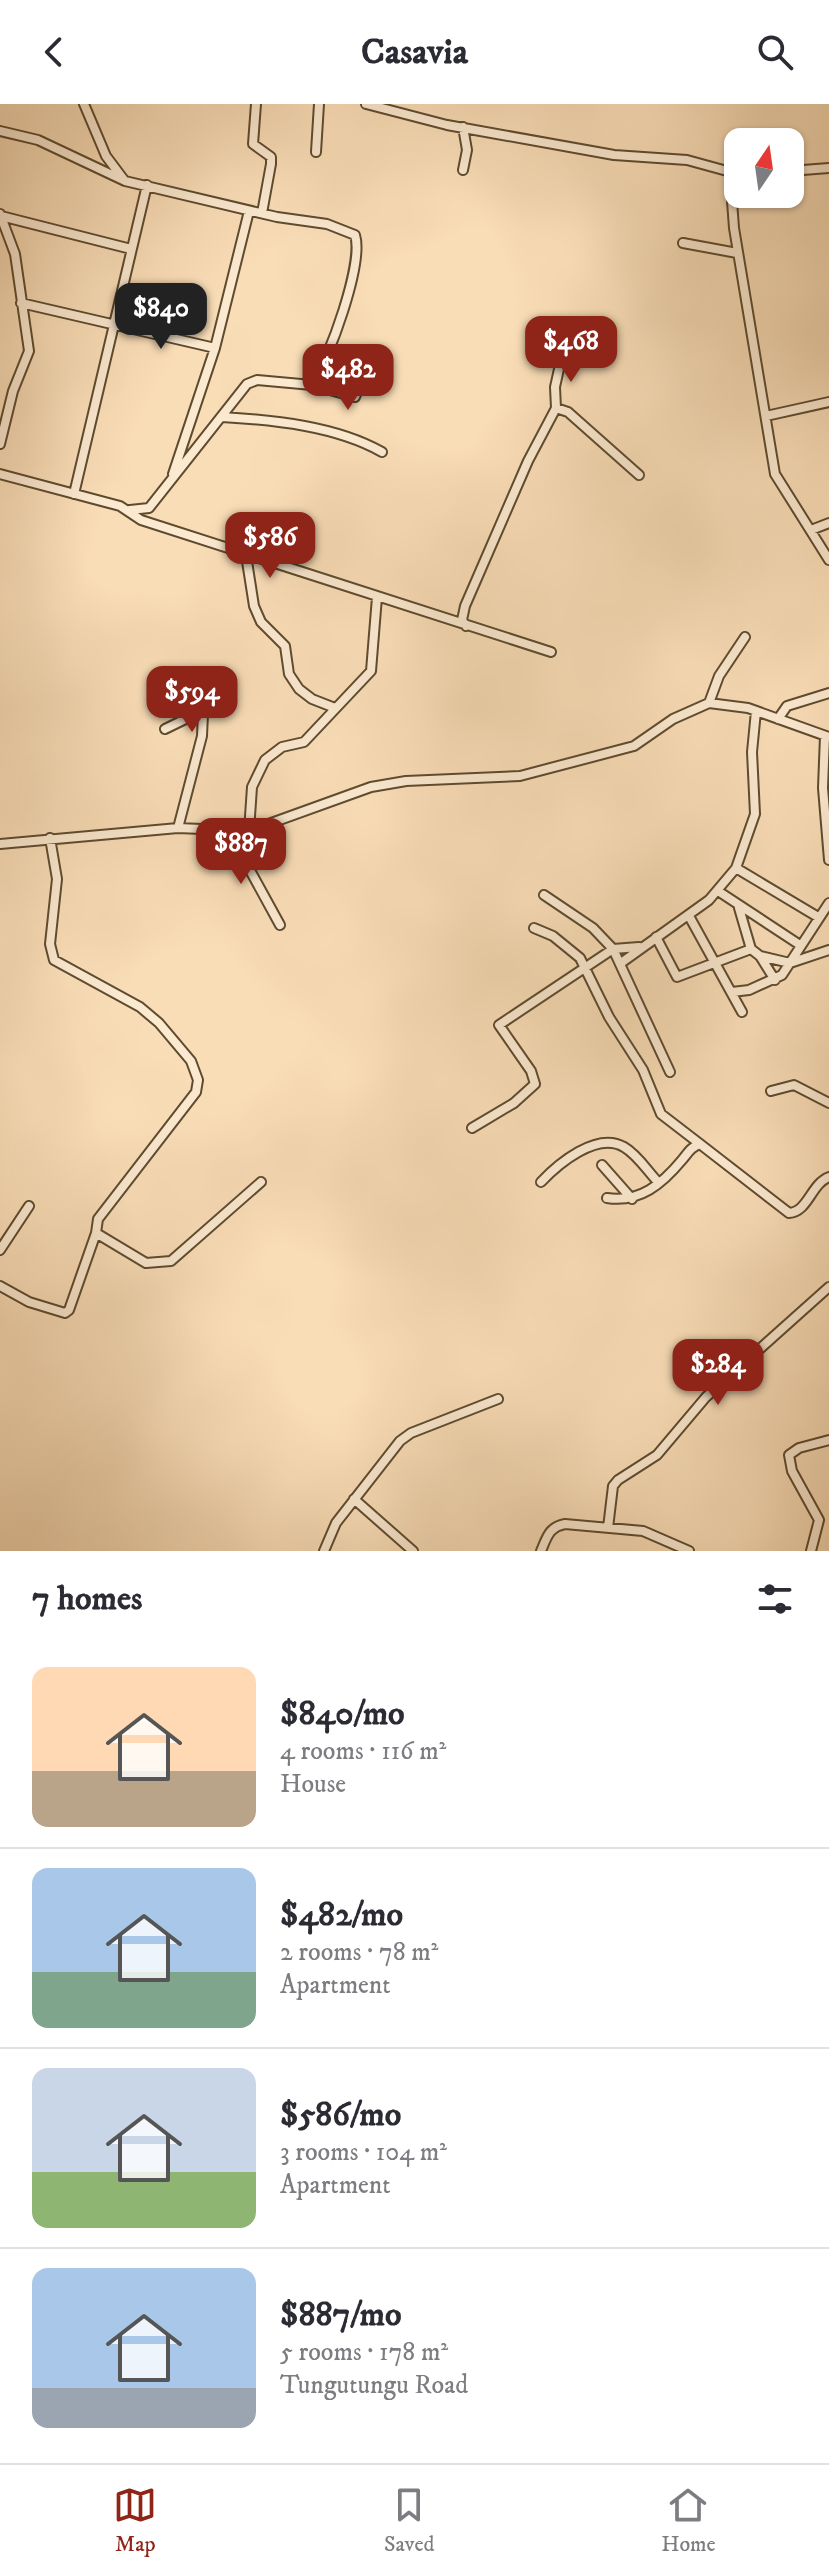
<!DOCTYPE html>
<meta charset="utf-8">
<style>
:root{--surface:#fff;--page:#f2f2f3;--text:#2b2b33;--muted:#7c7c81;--line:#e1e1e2;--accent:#8f2418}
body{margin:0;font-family:"IM FELL DW Pica",serif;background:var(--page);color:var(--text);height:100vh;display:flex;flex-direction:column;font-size:30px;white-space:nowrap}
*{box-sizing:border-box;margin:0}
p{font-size:26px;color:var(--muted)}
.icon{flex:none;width:44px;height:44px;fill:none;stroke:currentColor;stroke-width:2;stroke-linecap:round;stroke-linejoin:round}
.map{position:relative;height:1447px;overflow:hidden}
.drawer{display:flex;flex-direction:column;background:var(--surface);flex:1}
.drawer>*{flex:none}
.needle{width:52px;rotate:13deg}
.fabs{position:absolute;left:724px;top:24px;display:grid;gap:16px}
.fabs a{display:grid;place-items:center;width:80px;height:80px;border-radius:16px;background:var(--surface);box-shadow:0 2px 6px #0004;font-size:40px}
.price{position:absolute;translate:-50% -68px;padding:0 18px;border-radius:16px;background:var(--accent);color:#fff;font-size:26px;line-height:52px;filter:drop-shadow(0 2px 4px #0008)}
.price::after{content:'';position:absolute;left:50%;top:48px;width:24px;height:18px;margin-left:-12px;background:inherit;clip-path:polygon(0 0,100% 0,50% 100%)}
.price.current{background:#222;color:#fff}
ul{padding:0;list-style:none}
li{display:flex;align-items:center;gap:24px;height:200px;padding:0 32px}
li+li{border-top:2px solid var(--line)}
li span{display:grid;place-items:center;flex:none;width:224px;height:160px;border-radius:16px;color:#555}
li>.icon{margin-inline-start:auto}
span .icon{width:96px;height:96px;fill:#fffc;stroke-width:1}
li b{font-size:34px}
h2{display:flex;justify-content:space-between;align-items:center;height:96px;padding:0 32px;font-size:34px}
header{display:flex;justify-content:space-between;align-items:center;height:104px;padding:0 32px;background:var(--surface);font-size:36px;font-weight:700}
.tabs{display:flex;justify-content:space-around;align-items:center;height:112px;border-top:2px solid var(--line);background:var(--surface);font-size:22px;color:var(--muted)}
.tabs a{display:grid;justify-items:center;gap:4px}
.tabs .current{color:var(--accent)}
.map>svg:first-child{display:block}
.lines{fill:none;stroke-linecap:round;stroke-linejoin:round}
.minor-casing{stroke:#5e4b2f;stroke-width:12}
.minor{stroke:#fbe9d0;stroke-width:8}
</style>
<header><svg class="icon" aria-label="back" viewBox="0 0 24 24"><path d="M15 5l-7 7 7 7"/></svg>Casavia<svg class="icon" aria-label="search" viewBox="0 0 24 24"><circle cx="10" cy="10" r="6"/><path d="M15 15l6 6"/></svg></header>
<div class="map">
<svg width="829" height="1447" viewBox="0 0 829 1447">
<rect width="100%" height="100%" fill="#f9ddb7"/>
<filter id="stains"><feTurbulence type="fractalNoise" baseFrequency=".0025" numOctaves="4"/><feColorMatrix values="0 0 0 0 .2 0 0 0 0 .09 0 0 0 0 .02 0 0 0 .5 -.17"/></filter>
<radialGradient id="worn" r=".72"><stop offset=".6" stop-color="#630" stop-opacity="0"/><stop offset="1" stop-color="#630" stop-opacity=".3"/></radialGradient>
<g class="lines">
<defs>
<path id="minor" d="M84,0L106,52L124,76
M256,0L253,40L271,53V60L262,109
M366,0L447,21L614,51L687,56L738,70
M0,27L38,36L125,77L277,113L327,120L355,131C364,159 329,255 312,281L257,276L247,280L149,404L130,406
M316,48L319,0
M463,66L467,46L463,23
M790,67L829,64
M738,83L732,97L734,124L775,370L829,456
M0,110L15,150L29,247L13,287L0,340
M1,112L131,145
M683,139L737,149
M21,199L215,244
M312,281L355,293L361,279
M556,304L555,283L561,256
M766,312L829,298
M222,313C274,316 336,322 382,348
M0,370L120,402L141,416L551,548
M173,370L215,244L249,107
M74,390L147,81
M811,426L829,419
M246,451L254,502L261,518L285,542L289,570L299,585L312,595L335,604
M466,522L462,516L465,502L528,357L556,304L568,308L639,371
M709,599L719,572L745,533
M778,615L787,602L829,589
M165,625L204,606
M825,632L823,684L829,756
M178,724L202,632L204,587
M249,727L252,683L265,656L282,643L304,638L371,567L377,493
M229,728L280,821
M50,734L57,775L50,840L54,856L140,903L159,919L191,957L198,976L196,988L98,1115L96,1129L146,1159L171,1157L261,1078
M0,740L178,724L249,727L371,683L406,677L520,672L634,642L673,615L709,599L748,604L829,633
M736,764L818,813
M718,787L800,841
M544,791L593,824L613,845L670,968
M739,804L751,845
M689,812L742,908
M534,824L553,832L580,854L609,913L643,966L661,1010L700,1040
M656,833L677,873L751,845L760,852L775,876
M760,852L790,859L829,846
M621,859L709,796L736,764L755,710L752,648L756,607
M732,888L749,886L782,871L829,799
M771,987L794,981L829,999
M472,1024L514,999L535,980L531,967L499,921L613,845L639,843
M602,1061L632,1095
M541,1078C558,1060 597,1027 624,1043C638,1051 648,1068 659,1079
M607,1094C640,1099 662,1080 682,1056C688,1049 691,1043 700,1040L789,1109C808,1108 811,1080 829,1073
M0,1146L29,1102
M0,1182L29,1198L65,1209L69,1206L96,1129
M354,1395L413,1447
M608,1424L613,1382L618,1376L657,1351L706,1293L829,1183
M324,1447L336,1419L400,1337L411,1329L498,1295
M541,1447C547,1433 549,1423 565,1420L643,1427L689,1447
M811,1447L819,1416L792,1367L789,1351L799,1344L829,1336"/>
</defs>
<use href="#minor" class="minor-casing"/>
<use href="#minor" class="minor"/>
</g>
<rect width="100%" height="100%" filter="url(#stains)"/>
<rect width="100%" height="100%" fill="url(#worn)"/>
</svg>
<div class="fabs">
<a><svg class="needle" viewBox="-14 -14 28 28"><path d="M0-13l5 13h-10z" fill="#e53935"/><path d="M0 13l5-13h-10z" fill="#7c7c81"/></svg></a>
</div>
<b class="price current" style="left:161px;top:247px">$840</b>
<b class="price" style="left:571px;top:280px">$468</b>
<b class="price" style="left:348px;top:308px">$482</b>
<b class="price" style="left:270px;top:476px">$586</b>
<b class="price" style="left:192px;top:630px">$594</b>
<b class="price" style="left:241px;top:782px">$887</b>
<b class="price" style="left:718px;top:1303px">$284</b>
</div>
<section class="drawer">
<h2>7 homes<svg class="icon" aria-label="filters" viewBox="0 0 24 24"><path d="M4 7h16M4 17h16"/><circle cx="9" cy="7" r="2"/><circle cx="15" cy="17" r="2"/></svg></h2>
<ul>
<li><span style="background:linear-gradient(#ffd9b3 65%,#b9a48a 0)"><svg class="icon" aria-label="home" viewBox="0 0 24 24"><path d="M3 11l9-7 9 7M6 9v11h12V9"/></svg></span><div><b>$840/mo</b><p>4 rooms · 116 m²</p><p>House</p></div></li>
<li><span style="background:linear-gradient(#a9c7e8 65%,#7fa58c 0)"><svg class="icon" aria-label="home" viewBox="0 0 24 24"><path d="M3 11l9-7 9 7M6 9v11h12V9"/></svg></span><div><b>$482/mo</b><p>2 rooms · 78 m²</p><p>Apartment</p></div></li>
<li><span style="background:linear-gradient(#c9d6e8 65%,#8fb573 0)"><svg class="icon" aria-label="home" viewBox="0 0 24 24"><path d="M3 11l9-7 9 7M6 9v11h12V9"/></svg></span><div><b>$586/mo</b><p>3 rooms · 104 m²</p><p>Apartment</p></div></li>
<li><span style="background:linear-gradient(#a9c7e8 75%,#9aa5b1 0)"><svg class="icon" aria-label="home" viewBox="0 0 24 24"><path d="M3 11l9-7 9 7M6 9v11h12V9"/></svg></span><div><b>$887/mo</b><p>5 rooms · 178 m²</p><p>Tungutungu Road</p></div></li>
</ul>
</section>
<nav class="tabs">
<a class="current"><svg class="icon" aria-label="map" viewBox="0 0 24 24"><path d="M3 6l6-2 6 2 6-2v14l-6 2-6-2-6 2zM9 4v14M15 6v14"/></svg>Map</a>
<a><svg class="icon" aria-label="saved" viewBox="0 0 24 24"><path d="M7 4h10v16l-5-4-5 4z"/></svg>Saved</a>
<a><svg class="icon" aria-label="home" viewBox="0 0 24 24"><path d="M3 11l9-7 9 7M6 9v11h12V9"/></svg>Home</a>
</nav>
